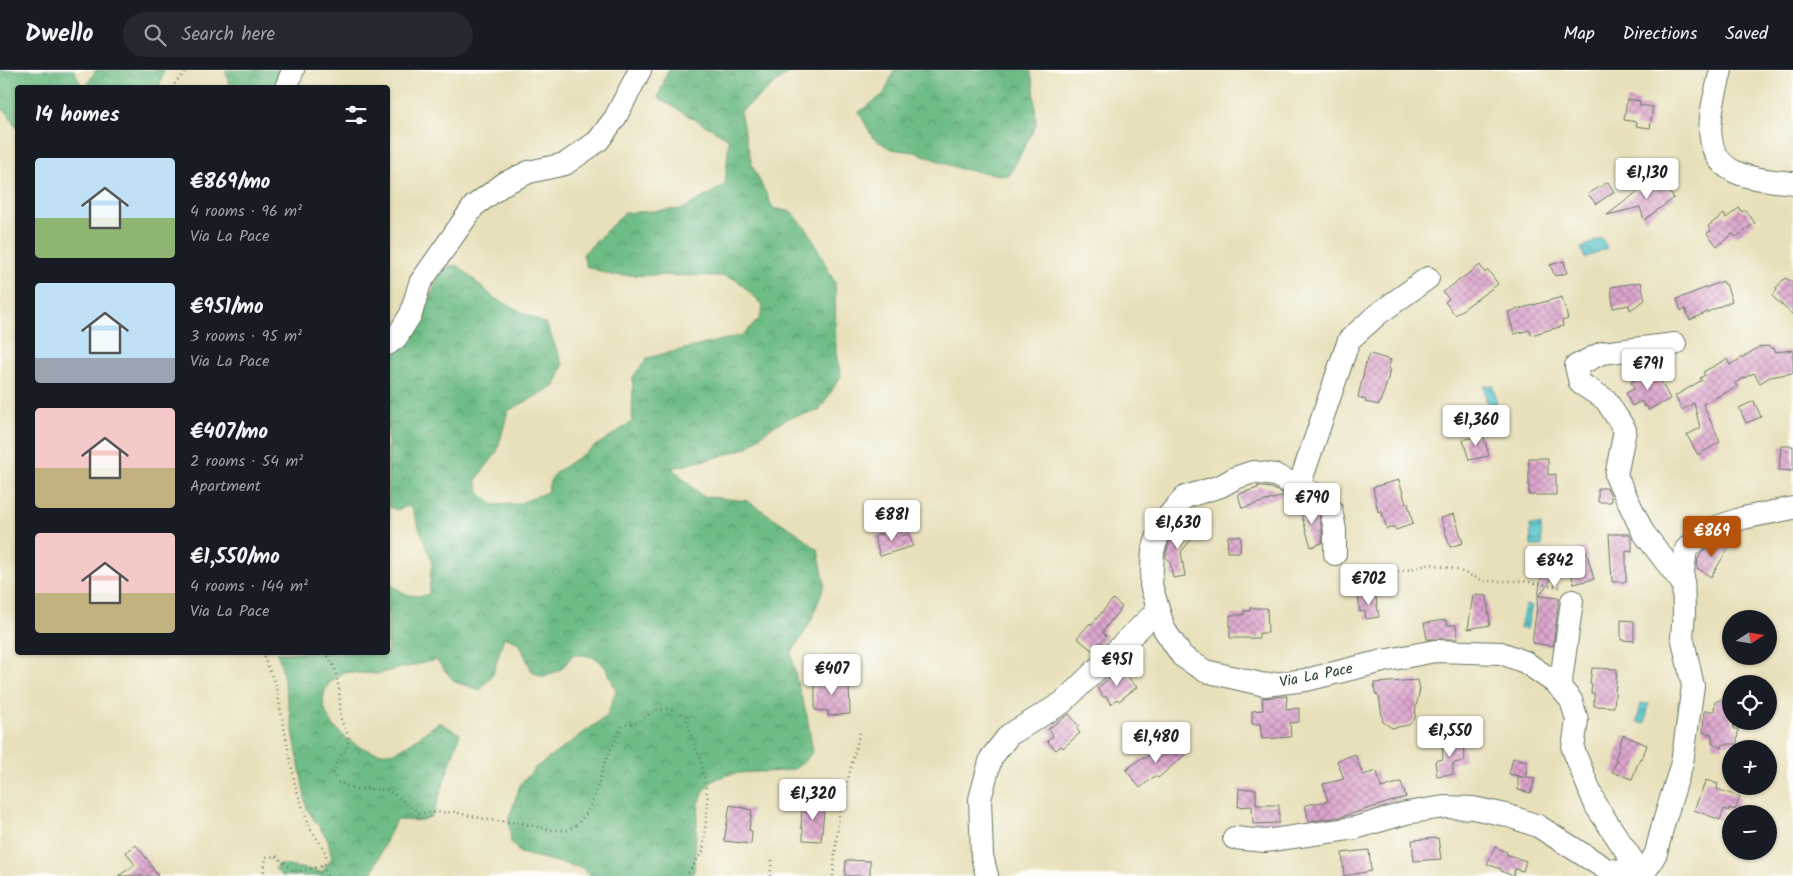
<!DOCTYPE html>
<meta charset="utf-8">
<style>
:root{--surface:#171b24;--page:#242831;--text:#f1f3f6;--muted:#9ea1a6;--line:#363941;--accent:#b45309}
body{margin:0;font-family:Kalam,sans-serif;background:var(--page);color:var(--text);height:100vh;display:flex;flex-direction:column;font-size:19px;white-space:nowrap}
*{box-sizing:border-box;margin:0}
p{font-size:16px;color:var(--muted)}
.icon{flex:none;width:28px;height:28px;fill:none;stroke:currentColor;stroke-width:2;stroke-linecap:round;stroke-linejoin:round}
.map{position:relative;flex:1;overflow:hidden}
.panel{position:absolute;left:15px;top:15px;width:375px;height:570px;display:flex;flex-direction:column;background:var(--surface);border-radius:5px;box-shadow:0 1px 4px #0004}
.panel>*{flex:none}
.needle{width:32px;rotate:78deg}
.tools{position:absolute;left:1722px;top:540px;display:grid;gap:10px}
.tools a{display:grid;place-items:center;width:55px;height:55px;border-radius:50%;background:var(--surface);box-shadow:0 1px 4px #0004;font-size:25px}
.price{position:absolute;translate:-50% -42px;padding:0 11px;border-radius:5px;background:#fff;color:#222;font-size:16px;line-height:32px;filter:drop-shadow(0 1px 2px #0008)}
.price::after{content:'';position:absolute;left:50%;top:30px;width:15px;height:11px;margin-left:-8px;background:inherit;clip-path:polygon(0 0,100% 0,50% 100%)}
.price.on{background:var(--accent);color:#fff}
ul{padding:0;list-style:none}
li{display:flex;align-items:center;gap:15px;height:125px;padding:0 20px}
li span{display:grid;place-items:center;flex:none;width:140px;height:100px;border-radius:5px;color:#555}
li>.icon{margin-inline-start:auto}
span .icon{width:60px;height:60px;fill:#fffc;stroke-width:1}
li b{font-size:21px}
h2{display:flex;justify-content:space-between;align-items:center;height:60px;padding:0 20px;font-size:21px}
header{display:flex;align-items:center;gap:30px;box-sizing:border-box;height:70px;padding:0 25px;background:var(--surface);border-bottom:1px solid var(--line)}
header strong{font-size:24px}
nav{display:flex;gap:28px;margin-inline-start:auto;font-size:18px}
.search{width:350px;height:45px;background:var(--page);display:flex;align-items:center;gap:12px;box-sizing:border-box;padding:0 18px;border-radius:28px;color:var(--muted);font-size:19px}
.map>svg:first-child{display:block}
.forest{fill:url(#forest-crowns);stroke:#467c5d}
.water{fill:url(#water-waves);stroke:#3a807f}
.building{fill:url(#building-cross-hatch)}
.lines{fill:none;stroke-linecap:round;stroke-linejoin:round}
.minor-casing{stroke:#657663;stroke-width:24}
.path{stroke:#657663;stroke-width:2.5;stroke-dasharray:1 4;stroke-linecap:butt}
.minor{stroke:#fff;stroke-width:22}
.labels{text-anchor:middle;stroke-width:4;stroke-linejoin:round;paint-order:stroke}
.street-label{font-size:15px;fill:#1f3d34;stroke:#fdfcf7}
</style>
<header>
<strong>Dwello</strong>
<div class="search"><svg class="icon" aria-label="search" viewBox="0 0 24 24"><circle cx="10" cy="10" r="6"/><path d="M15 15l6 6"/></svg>Search here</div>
<nav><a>Map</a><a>Directions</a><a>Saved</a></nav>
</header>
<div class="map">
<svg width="1793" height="806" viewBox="0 0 1793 806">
<defs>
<pattern id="forest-crowns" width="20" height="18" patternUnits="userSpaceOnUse" patternTransform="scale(1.25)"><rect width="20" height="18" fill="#6ebc86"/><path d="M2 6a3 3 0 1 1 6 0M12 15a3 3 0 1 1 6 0" fill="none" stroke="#5a9a6e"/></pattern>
<pattern id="water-waves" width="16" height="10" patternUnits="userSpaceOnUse" patternTransform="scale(1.25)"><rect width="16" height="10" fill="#56c4ca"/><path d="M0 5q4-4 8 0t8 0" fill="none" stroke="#47a0a5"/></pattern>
<pattern id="building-cross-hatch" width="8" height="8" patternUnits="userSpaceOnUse" patternTransform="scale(1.25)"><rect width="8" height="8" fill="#dda4cd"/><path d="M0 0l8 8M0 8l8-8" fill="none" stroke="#b387a7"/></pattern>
</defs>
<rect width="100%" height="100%" fill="#fdfcf7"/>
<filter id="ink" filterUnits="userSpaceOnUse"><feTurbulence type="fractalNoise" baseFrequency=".02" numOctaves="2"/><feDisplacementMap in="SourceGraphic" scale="10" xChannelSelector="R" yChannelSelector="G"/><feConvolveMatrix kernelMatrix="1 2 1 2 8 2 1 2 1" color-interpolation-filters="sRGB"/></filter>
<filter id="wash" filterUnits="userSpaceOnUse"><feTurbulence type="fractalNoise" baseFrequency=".0096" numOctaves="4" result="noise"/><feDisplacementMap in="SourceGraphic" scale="20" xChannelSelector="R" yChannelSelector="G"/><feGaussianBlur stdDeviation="1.12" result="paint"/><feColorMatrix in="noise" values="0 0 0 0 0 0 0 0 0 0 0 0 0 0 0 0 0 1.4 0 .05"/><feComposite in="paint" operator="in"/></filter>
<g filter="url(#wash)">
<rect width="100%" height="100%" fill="#e8e0ba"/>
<path class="forest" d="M0,0H74L82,17L18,18L17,58L7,42L0,38Z
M96,0H164L159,17H86Z
M225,0H282L296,17H230Z
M668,0H792L740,42L752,95L773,138L792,142L809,162L835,213L836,284L841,306L819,341L791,347L770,358L747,378L714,388L672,398L702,426L747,431L796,462L818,480L825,514L810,553L791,584L797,612L807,646L813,682C808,687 800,697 793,699C763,707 708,691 700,732C695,754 696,779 694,801L691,806H590L582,798L520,783L511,772L509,748L520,715L535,698L607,646L616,621C607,597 602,583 573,585L560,600L542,607L532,601L519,573L504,567L493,604L480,620L455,612L436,590L376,604L343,602C339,606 329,612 326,618C311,651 366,693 397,681C408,676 429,659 439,652L460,664L433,745C423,753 409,750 396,750L374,798L373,806H282L275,799L278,794L322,802L332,788L328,770L307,739L281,594L277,583L388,582V513C402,522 412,530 429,524L432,491L413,441L409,436L396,440L388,436V285L420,253L440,203L445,198L455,195L461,198L494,228L546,254L563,295L555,316L508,341L497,382L476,410L480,424L494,435L518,434L547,422L550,411L556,402L632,352L633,307L647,288L743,265L760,248L763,236L737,210L725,206L611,205L586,196L583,184L624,143L683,139L725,115L729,69L658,28Z
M894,0H1030L1034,17L1036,55L1009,106L960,99L915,82L891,79L873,68L859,42L884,24Z"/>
<path class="water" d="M1602,168L1607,178L1585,188L1581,178Z
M1493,315L1498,340L1488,342L1484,316Z
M1530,455H1541L1542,476H1531Z
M1525,535L1532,536L1527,559L1520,558Z
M1641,633L1649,634L1645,654L1637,652Z"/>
<g id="blocks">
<path class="building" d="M1627,29L1640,31L1639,35L1653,37L1650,58L1636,56L1637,52L1624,50Z
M1654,109L1661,119L1664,117L1674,128L1644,150L1640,137L1607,145Z
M1608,112L1614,122L1596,134L1588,124Z
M1739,138L1742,142L1745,140L1755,153L1736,167L1733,164L1717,176L1707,163L1711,161L1708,156L1724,144L1726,148Z
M1564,191L1567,203L1555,206L1550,195Z
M1480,195L1485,203L1488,200L1498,214L1455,245L1445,232L1449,229L1443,222Z
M1785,208L1793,212V245L1772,226L1777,220L1776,218Z
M1723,211L1724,214H1726L1732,231L1690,250L1685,239L1681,241L1677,229Z
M1641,212L1645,230L1630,240L1629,235L1613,238L1611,217Z
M1562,227L1568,249L1562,251L1563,256L1531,265L1530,260L1514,264L1508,242Z
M1768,276L1770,278H1774L1775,282L1793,280V303L1770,307L1760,313L1754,303L1735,313L1737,317L1703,334L1720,372L1698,385L1687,365L1700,358L1694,333L1682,340L1675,326L1702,310L1700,308L1705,305L1703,302L1727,289L1730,295L1759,277Z
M1370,284L1391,290L1388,298L1390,299L1387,313L1379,335L1365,332L1366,330L1358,327L1366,292Z
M1655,299L1670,329L1648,340L1647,336L1644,337L1642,331L1632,336L1626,323L1634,319L1631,312L1646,304L1647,305Z
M1754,331L1761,347L1746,353L1739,338Z
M1483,364L1489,386L1469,390L1463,370Z
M1781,376H1793V401L1779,400Z
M1529,388H1548V405L1556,404V425H1529Z
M1399,410L1406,434L1408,433L1413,454L1396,460L1394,457L1387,459L1381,440L1378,442L1373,417Z
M1257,416L1271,418L1283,423V426L1242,438L1238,424L1258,418Z
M1598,418H1607L1611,426V432H1598Z
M1306,434L1313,438L1319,445L1322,461V473L1311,477L1299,437Z
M1454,444L1463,473L1450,477L1441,448Z
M1179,454L1194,466L1181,482L1185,506L1173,508L1170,491L1166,488V483L1173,461Z
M900,459L902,466L909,464L913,476L880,486L874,466Z
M1609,464H1629L1632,470V482L1626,481V512H1612Z
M1228,466H1241L1240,482H1227Z
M1718,470L1729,477L1711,507L1697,498L1698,489L1701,483Z
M1585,477L1594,509L1574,514L1567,488L1539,526L1559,528L1553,576L1532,573L1541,506L1532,505L1529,481L1566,484Z
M1372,524V527H1376L1379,547L1366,549L1365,541L1360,542L1358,526Z
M1473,525L1487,526L1490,555L1468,559Z
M1113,529L1122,537L1102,562L1106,566L1093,581L1077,568L1090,553L1091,555Z
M1250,538H1267L1268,563H1259V568H1230V545H1244V541H1250Z
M1446,550L1447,555H1456L1458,569H1427L1424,553Z
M1621,550L1634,551V571L1621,570Z
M1592,598L1617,599L1614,637L1594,636V623H1591L1592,614H1590Z
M1118,601L1121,605L1124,603L1137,617L1119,631L1117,629L1111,634L1106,626L1104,628L1097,618Z
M830,603V613H849L850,644L828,646V641L815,640V604Z
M1418,610L1420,619L1416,637L1415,649L1409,655L1392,658L1383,652L1379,627L1375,623L1374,613Z
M1287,626L1286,640L1299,638V652L1290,653L1291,667L1262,669L1260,654H1252V641L1263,640L1262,628Z
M1724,628L1725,633H1731V651H1733L1734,659H1738L1737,674H1723L1722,678L1712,674V664L1703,663L1704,641H1714L1715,632Z
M1069,644L1079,656L1076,658L1080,663L1063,678L1061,676L1056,680L1047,671L1053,666L1048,659Z
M1623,665L1647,675L1642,689L1640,688L1632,709L1612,702L1617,691L1615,690Z
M1462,670L1465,691L1453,693V704L1437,706L1435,691L1443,689L1442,673Z
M1177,671L1187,683L1158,708L1155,706L1140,718L1126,700L1143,687L1144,689L1159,677L1163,682Z
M1355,684L1363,705L1377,701L1381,718L1401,712L1406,727L1341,747L1309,751L1305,735L1328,731L1323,714L1344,709L1337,691Z
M1513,688L1528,691L1525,707L1535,708L1531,723L1518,720V707H1523L1509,704Z
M1706,710L1718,714L1717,719L1740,727L1735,740L1729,738V741L1724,739L1720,750L1694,740Z
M1239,719H1256V735H1279V753L1253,754L1252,736L1238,737Z
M810,732L825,733L821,771L803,770V758H801L802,734L811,735Z
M730,735L752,740L749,760L752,761L751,774L724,771Z
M1438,768L1441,789L1414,791L1412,770Z
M136,775L146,788L158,806H118L135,795L126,782Z
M1495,777L1507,782L1506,784L1526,791L1523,801L1515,799L1513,806L1501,801V799L1487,794Z
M1369,780L1371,801L1344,806L1342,783Z
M846,790L870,791V806H845Z"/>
</g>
</g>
<g filter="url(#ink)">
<use href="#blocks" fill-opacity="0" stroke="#657663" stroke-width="1"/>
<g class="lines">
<defs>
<path id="minor" d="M1721,0C1713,35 1694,87 1740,104C1756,110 1776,111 1793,113
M286,18L293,0
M388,274L396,268L411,244L420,213L474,136L505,113L529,102L565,94L598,71L615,48L640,0
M1675,274L1602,283L1576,296L1580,313L1606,330L1625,360L1616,406L1643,462L1683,514
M1299,416L1349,270L1378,244L1428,208
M1335,484V460L1331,439L1321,427L1275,405L1253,402L1235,408L1221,416L1185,427L1162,453L1153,481L1151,515L1164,559L1182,586L1205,601L1265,615L1306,610L1383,591L1435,581L1501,583L1525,592L1557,614L1571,630L1577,650L1573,679L1596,736L1641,803
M1560,618L1572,531
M1234,768L1265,771L1355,758L1406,743L1444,737L1473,738L1506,745L1538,756L1606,799L1619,801L1638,796
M987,806L982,786L980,729L991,688L1009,665L1062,633L1158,540
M1641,806V803L1648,797L1656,783L1663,755L1682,693L1693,616L1682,566L1684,543L1683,502L1686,479L1708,460L1743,448L1793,438"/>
</defs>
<use href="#minor" class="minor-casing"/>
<path class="path" d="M171,18L187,0
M1346,497L1352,503L1385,505L1431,494L1455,499L1484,511H1522L1560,517
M262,582L276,616L296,719L311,760L324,779L328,791L322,796L295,802L276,786L266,787L264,801L268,806
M325,582L335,598L339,619L341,650L349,667L347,678L337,691L333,703L338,712L356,719L388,720L419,743L454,742L489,750L521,753L551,760H568L576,755L587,743L597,719L604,694L622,656L638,652L655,640L670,639L686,646L692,670L700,687L708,729L703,781L686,806
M322,796L327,806
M770,806L772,790
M833,806L839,745L860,661"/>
<use href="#minor" class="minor"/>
</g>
</g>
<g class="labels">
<g class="street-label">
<text transform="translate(1316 605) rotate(-11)" y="5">Via La Pace</text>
</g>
</g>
</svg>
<div class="tools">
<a><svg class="needle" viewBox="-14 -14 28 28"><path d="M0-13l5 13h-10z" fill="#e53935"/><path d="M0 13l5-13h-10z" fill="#9ea1a6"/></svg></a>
<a><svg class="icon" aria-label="locate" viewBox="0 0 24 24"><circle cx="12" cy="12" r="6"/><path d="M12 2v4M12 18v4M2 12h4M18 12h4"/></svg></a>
<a>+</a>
<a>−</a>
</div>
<b class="price" style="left:1647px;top:130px">€1,130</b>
<b class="price" style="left:1648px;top:321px">€791</b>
<b class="price" style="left:1476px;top:377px">€1,360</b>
<b class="price" style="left:1312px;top:455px">€790</b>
<b class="price" style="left:892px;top:472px">€881</b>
<b class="price" style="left:1178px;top:480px">€1,630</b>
<b class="price on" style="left:1712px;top:488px">€869</b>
<b class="price" style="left:1555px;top:518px">€842</b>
<b class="price" style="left:1369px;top:536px">€702</b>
<b class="price" style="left:1117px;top:617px">€951</b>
<b class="price" style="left:832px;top:626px">€407</b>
<b class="price" style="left:1450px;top:688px">€1,550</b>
<b class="price" style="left:1156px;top:694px">€1,480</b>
<b class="price" style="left:813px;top:751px">€1,320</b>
<section class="panel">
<h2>14 homes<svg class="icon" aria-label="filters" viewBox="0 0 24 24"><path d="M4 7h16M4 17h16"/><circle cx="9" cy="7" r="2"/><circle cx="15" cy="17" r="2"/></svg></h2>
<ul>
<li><span style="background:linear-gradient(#bfe0f5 60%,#8fb573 0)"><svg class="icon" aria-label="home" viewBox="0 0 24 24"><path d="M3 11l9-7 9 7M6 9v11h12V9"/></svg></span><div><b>€869/mo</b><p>4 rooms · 96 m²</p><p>Via La Pace</p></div></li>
<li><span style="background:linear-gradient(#bfe0f5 75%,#9aa5b1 0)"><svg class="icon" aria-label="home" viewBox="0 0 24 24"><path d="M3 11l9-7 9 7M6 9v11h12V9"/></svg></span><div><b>€951/mo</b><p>3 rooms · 95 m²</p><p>Via La Pace</p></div></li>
<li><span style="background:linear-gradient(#f6c9c9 60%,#c2b280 0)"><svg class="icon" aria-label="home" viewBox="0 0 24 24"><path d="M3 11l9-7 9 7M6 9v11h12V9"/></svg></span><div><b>€407/mo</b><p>2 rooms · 54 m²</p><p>Apartment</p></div></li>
<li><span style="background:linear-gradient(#f6c9c9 60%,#c2b280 0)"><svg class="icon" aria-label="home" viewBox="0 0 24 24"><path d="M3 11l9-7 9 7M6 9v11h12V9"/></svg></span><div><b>€1,550/mo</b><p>4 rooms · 144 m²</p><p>Via La Pace</p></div></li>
</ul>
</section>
</div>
